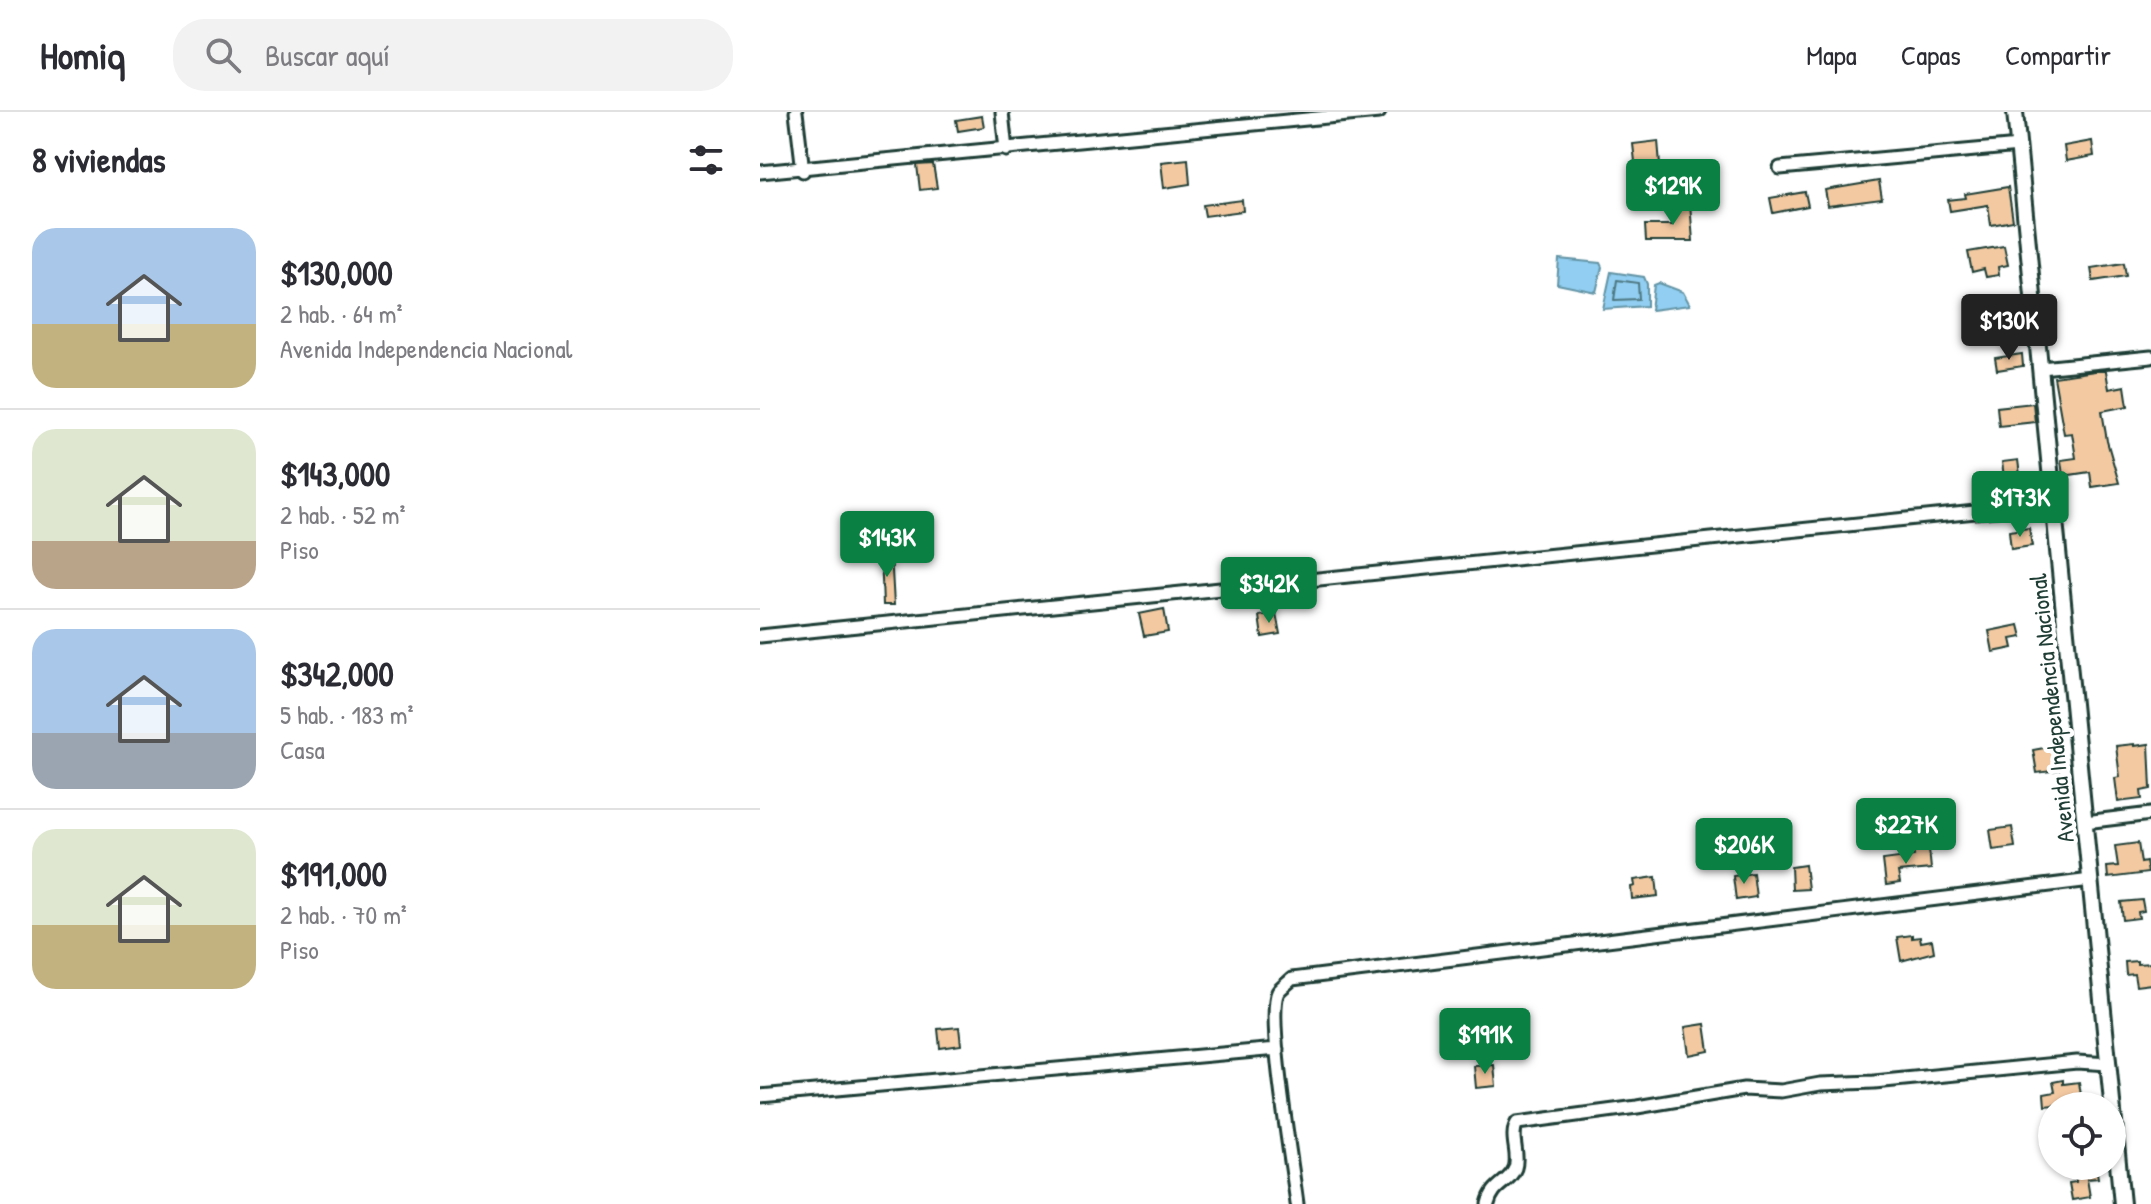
<!DOCTYPE html>
<html lang="es">
<meta charset="utf-8">
<style>
:root{--surface:#fff;--page:#f2f2f3;--text:#2b2b33;--muted:#7c7c81;--line:#e1e1e2;--accent:#0b8043}
body{margin:0;font-family:"Patrick Hand",sans-serif;background:var(--page);color:var(--text);height:100vh;display:flex;flex-direction:column;font-size:30px;white-space:nowrap}
*{box-sizing:border-box;margin:0}
p{font-size:26px;color:var(--muted)}
.icon{flex:none;width:44px;height:44px;fill:none;stroke:currentColor;stroke-width:2;stroke-linecap:round;stroke-linejoin:round}
.map{position:relative;flex:1;overflow:hidden}
.drawer{display:flex;flex-direction:column;background:var(--surface);width:760px}
.drawer>*{flex:none}
.tools{position:absolute;left:1278px;top:980px;display:grid;gap:16px}
.tools a{display:grid;place-items:center;width:88px;height:88px;border-radius:50%;background:var(--surface);box-shadow:0 2px 6px #0004;font-size:40px}
.price{position:absolute;translate:-50% -68px;padding:0 18px;border-radius:8px;background:var(--accent);color:#fff;font-size:26px;line-height:52px;filter:drop-shadow(0 2px 4px #0008)}
.price::after{content:'';position:absolute;left:50%;top:48px;width:24px;height:18px;margin-left:-12px;background:inherit;clip-path:polygon(0 0,100% 0,50% 100%)}
.price.selected{background:#222;color:#fff}
ul{padding:0;list-style:none}
li{display:flex;align-items:center;gap:24px;height:200px;padding:0 32px}
li+li{border-top:2px solid var(--line)}
li span{display:grid;place-items:center;flex:none;width:224px;height:160px;border-radius:24px;color:#555}
li>.icon{margin-inline-start:auto}
span .icon{width:96px;height:96px;fill:#fffc;stroke-width:1}
li b{font-size:34px}
h2{display:flex;justify-content:space-between;align-items:center;height:96px;padding:0 32px;font-size:34px}
header{display:flex;align-items:center;gap:48px;box-sizing:border-box;height:112px;padding:0 40px;background:var(--surface);border-bottom:2px solid var(--line)}
header strong{font-size:38px}
nav{display:flex;gap:44px;margin-inline-start:auto;font-size:28px}
.search{width:560px;height:72px;background:var(--page);display:flex;align-items:center;gap:20px;box-sizing:border-box;padding:0 28px;border-radius:32px;color:var(--muted);font-size:30px}
main{display:flex;flex:1;min-height:0}
.map>svg:first-child{display:block}
.water{fill:#91cef1;stroke:#6394a5;stroke-width:2}
.lines{fill:none;stroke-linecap:round;stroke-linejoin:round}
.shore{stroke:#4d7780;stroke-width:2}
.building{fill:#f3c9a2;stroke:#1f3d34;stroke-width:2}
.street-casing{stroke:#1f3d34;stroke-width:17}
.secondary-casing{stroke:#1f3d34;stroke-width:20}
.street{stroke:#fff;stroke-width:11}
.secondary{stroke:#fff;stroke-width:14}
.labels{text-anchor:middle;stroke-width:8;stroke-linejoin:round;paint-order:stroke}
.street-label{font-size:24px;fill:#1f3d34;stroke:#fff}
</style>
<header>
<strong>Homiq</strong>
<div class="search"><svg class="icon" aria-label="search" viewBox="0 0 24 24"><circle cx="10" cy="10" r="6"/><path d="M15 15l6 6"/></svg>Buscar aquí</div>
<nav><a>Mapa</a><a>Capas</a><a>Compartir</a></nav>
</header>
<main>
<section class="drawer">
<h2>8 viviendas<svg class="icon" aria-label="filters" viewBox="0 0 24 24"><path d="M4 7h16M4 17h16"/><circle cx="9" cy="7" r="2"/><circle cx="15" cy="17" r="2"/></svg></h2>
<ul>
<li><span style="background:linear-gradient(#a9c7e8 60%,#c2b280 0)"><svg class="icon" aria-label="home" viewBox="0 0 24 24"><path d="M3 11l9-7 9 7M6 9v11h12V9"/></svg></span><div><b>$130,000</b><p>2 hab. · 64 m²</p><p>Avenida Independencia Nacional</p></div></li>
<li><span style="background:linear-gradient(#dfe7d0 70%,#b9a48a 0)"><svg class="icon" aria-label="home" viewBox="0 0 24 24"><path d="M3 11l9-7 9 7M6 9v11h12V9"/></svg></span><div><b>$143,000</b><p>2 hab. · 52 m²</p><p>Piso</p></div></li>
<li><span style="background:linear-gradient(#a9c7e8 65%,#9aa5b1 0)"><svg class="icon" aria-label="home" viewBox="0 0 24 24"><path d="M3 11l9-7 9 7M6 9v11h12V9"/></svg></span><div><b>$342,000</b><p>5 hab. · 183 m²</p><p>Casa</p></div></li>
<li><span style="background:linear-gradient(#dfe7d0 60%,#c2b280 0)"><svg class="icon" aria-label="home" viewBox="0 0 24 24"><path d="M3 11l9-7 9 7M6 9v11h12V9"/></svg></span><div><b>$191,000</b><p>2 hab. · 70 m²</p><p>Piso</p></div></li>
</ul>
</section>
<div class="map">
<svg width="1391" height="1092" viewBox="0 0 1391 1092">
<rect width="100%" height="100%" fill="#fff"/>
<filter id="ink" filterUnits="userSpaceOnUse"><feTurbulence type="fractalNoise" baseFrequency=".0125" numOctaves="2"/><feDisplacementMap in="SourceGraphic" scale="16" xChannelSelector="R" yChannelSelector="G"/><feConvolveMatrix kernelMatrix="1 2 1 2 8 2 1 2 1" color-interpolation-filters="sRGB"/></filter>
<g filter="url(#ink)">
<path class="water" d="M799,147L840,151L842,155L836,180L797,172Z
M851,160L884,165L887,172V194L843,197Z
M899,171L923,180L930,193L891,198L894,173Z"/>
<g class="lines">
<path class="shore" d="M857,168L878,171L879,187L854,188Z"/>
</g>
<path class="building" d="M222,4L224,15L198,19L196,8Z
M898,29L901,64L877,67L873,32Z
M1332,29L1334,44L1306,49L1304,34Z
M428,47L430,72L404,76L401,50Z
M173,52L177,76L160,78L157,53Z
M1119,69L1122,87L1068,94L1065,78Z
M1248,75L1253,109L1231,113L1228,93L1190,99L1188,88L1206,86L1205,82Z
M1045,80L1048,94L1013,101L1010,86Z
M482,88L483,99L445,104L443,93Z
M930,91L933,129H886L885,113H912L911,93Z
M1244,134L1248,153L1238,155L1239,163L1226,165L1224,157L1212,160L1208,140Z
M1364,151L1366,164L1333,169L1331,156Z
M1262,242L1263,254L1237,258L1235,246Z
M1335,259H1346L1349,277L1365,274L1368,294L1342,299L1347,329L1359,371L1332,375L1330,360L1303,364L1301,348L1316,346L1312,321L1304,322L1294,265Z
M1273,291L1275,310L1239,314L1237,295Z
M1258,348L1261,371L1269,370L1271,386L1238,389L1237,374L1245,373L1242,350Z
M1269,416L1272,434L1251,437L1249,419Z
M121,441H131L134,493H123Z
M404,497L408,520L384,524L379,502Z
M516,501L520,522L502,525L499,504Z
M1259,513L1262,525L1251,527L1253,536L1233,540L1229,519Z
M1374,632V634L1389,632L1391,677L1381,679L1382,687L1358,690L1355,666L1360,665L1356,634Z
M1295,634L1299,658L1277,661L1273,638Z
M1252,715L1255,735L1233,738L1230,718Z
M1378,731L1381,751L1386,750L1388,761L1348,766L1347,755L1358,754L1355,734Z
M1169,737L1171,757L1138,760L1140,771L1126,773L1123,748L1154,744L1153,739Z
M1045,753L1048,777L1032,778L1031,755Z
M993,761L996,785L976,788L973,764Z
M896,765L898,784L872,787L871,775L875,774L874,768Z
M1382,788L1384,799L1378,800L1379,806L1363,808L1361,790Z
M1152,823V826L1160,825L1161,830L1172,828L1174,840L1141,849L1137,825Z
M1377,849V852L1391,851V872L1376,874L1374,862L1366,863L1365,850Z
M945,912L949,939L929,943L925,915Z
M199,915L201,933L180,936L178,917Z
M734,953L736,974L716,976L714,954Z
M1303,968V972L1319,970L1322,990L1285,994L1284,982L1295,980L1293,970Z
M1314,1054H1336L1338,1066L1327,1067L1330,1085L1312,1088L1309,1071L1316,1070Z"/>
<g class="lines">
<defs>
<path id="street" d="M36,0L43,59
M242,0L246,38
M1020,56L1259,34
M0,60L619,0
M1281,256L1391,245
M0,524L1294,392
M1325,710L1391,702
M0,984L517,937
M537,1092C533,1057 506,904 518,880C521,876 528,871 532,867L1331,768
M728,1092C733,1071 749,1072 755,1056C760,1042 749,1025 757,1011L877,995L984,977L1021,979L1060,972L1114,970L1317,950L1349,952"/>
<path id="secondary" d="M1255,0L1362,1092"/>
</defs>
<use href="#street" class="street-casing"/>
<use href="#secondary" class="secondary-casing"/>
<use href="#street" class="street"/>
<use href="#secondary" class="secondary"/>
</g>
</g>
<g class="labels">
<g class="street-label">
<text transform="translate(1292 596) rotate(-96)" y="8">Avenida Independencia Nacional</text>
</g>
</g>
</svg>
<div class="tools">
<a><svg class="icon" aria-label="locate" viewBox="0 0 24 24"><circle cx="12" cy="12" r="6"/><path d="M12 2v4M12 18v4M2 12h4M18 12h4"/></svg></a>
</div>
<b class="price" style="left:913px;top:115px">$129K</b>
<b class="price selected" style="left:1249px;top:250px">$130K</b>
<b class="price" style="left:1260px;top:427px">$173K</b>
<b class="price" style="left:127px;top:467px">$143K</b>
<b class="price" style="left:509px;top:513px">$342K</b>
<b class="price" style="left:1146px;top:754px">$227K</b>
<b class="price" style="left:984px;top:774px">$206K</b>
<b class="price" style="left:725px;top:964px">$191K</b>
</div>
</main>
